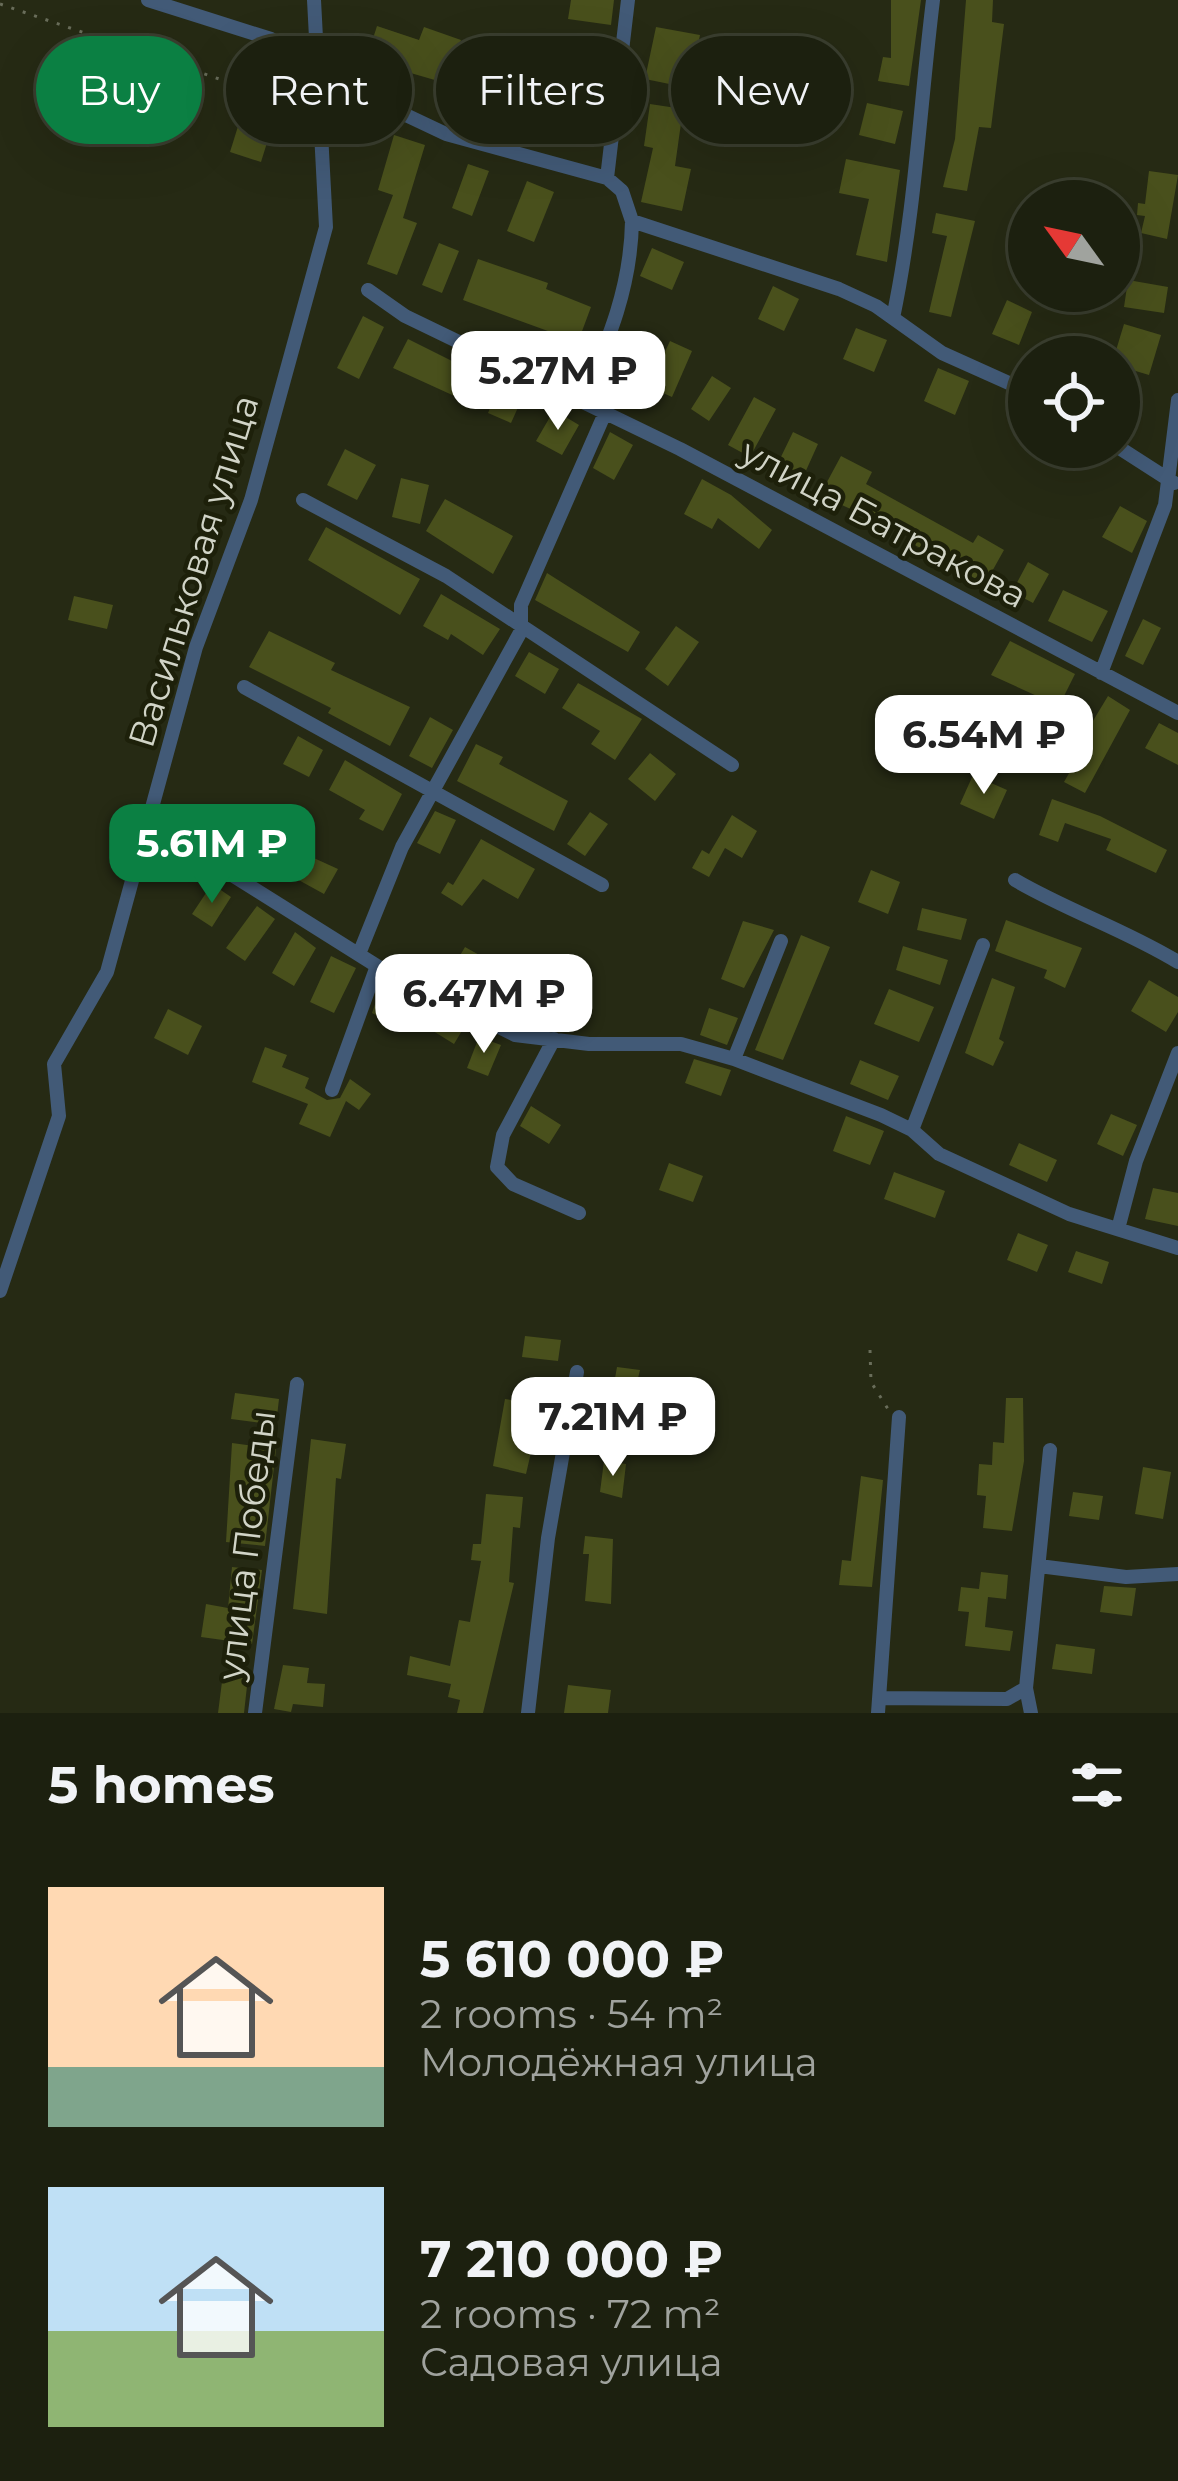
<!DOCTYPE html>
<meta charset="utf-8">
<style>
:root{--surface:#1c200f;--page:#292d1d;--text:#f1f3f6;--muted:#a0a39e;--line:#3a3e2f;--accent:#0b8043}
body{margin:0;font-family:Montserrat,sans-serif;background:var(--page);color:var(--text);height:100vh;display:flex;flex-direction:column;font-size:45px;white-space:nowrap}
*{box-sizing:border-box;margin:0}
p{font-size:39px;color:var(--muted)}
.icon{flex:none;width:66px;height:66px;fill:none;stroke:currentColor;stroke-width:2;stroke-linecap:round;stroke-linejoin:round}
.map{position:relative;height:1713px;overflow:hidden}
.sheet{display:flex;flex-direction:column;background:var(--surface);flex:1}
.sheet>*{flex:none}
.guide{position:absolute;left:36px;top:36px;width:1107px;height:108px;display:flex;gap:24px}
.needle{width:78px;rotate:303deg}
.fabs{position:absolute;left:1008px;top:180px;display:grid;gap:24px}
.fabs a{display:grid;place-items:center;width:132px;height:132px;border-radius:50%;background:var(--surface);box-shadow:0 12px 48px #0002,0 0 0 3px var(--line);font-size:60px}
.price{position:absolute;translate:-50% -102px;padding:0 27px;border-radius:24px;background:#fff;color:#222;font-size:39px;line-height:78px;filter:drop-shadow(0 3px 6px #0008)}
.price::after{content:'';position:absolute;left:50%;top:72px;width:36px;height:27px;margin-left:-18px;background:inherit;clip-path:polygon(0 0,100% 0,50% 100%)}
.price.current{background:var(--accent);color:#fff}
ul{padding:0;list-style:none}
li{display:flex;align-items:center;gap:36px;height:300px;padding:0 48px}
li span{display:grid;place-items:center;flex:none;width:336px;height:240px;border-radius:0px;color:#555}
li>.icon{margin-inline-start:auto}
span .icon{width:144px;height:144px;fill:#fffc;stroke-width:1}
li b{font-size:51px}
h2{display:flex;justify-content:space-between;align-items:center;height:144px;padding:0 48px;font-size:51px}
.chip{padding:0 42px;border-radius:54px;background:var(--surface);box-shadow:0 12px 48px #0002,0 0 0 3px var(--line);font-size:42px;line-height:108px}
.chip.current{background:var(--accent);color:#fff}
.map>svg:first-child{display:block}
.building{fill:#49501c}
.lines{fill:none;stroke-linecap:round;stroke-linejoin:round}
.path{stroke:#696d5a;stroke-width:3;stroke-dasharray:3 9;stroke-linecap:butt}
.minor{stroke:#425a77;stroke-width:14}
.labels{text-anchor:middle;stroke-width:9;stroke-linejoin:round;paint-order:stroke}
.street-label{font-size:36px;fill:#d1d4c7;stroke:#1d200a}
</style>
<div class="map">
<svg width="1178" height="1713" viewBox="0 0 1178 1713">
<rect width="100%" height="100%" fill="#262a14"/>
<path class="building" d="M571,0H614L611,25L568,19Z
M891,0H921L909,86L878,81L883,57L891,58Z
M966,0H993L992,22L1004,24L991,128L979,127L967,191L943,187L955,139Z
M377,26L419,40L424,27L461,40L445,83L366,60Z
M656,27L700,35L689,88L645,79Z
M573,43L603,47L598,88L567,83Z
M489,85L517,97L507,119L479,107Z
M867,103L903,111L895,144L859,135Z
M553,104L596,112L589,147L546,139Z
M650,104L683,109L675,166L691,169L682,211L641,202L653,148L644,146Z
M239,123L270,133L261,162L230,152Z
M394,135L425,145L403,218L417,223L397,275L367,264L393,195L378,190Z
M846,159L900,170L887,262L856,255L869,199L839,193Z
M468,164L489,171L472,216L452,208Z
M1149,171L1178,175L1167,239L1141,233L1145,216L1137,215L1138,203L1145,204Z
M527,181L554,192L534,242L507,231Z
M936,213L975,221L951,317L929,312L947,236L932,233Z
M439,243L459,251L442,293L422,285Z
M652,248L684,262L672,290L640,276Z
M478,259L548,283L546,289L591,307L578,342L463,300Z
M1128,280L1168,287L1164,313L1124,307Z
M773,286L799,299L784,331L758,319Z
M1007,300L1032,312L1019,345L992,334Z
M363,316L384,327L359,379L337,368Z
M1124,324L1161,335L1149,375L1119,366L1114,357Z
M856,328L887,340L874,372L843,359Z
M629,336L663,356L670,341L692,351L672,397L609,369Z
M408,339L474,372L461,399L393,368Z
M938,368L969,381L955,415L924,401Z
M712,376L731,388L709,421L691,409Z
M501,382L525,392L511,423L488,413Z
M754,397L776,409L750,457L728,445Z
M554,410L579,425L562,455L536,441Z
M610,432L633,445L614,480L593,468Z
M793,432L818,444L804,475L778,463Z
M345,449L376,465L357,500L327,485Z
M841,456L872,472L866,484L973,543L978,535L1004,550L985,584L913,544L916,539L820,495Z
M401,478L429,485L420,524L392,517Z
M702,479L731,495L772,530L759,549L718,518L712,529L684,514Z
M445,499L513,536L493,574L426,531Z
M1120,506L1147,521L1132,553L1102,537Z
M326,527L420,579L400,615L308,560Z
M1028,562L1049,574L1033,603L1012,592Z
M547,573L640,632L628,652L535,600Z
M1063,590L1108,611L1092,642L1048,621Z
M441,594L500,629L483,655L451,634L448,640L423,626Z
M74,596L113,605L107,629L68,620Z
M1143,619L1161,628L1143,665L1125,656Z
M676,626L699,642L668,686L645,669Z
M269,631L335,663L331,670L410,707L390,746L328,713L331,708L249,667Z
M1010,641L1075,674L1059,706L991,675Z
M529,652L559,669L545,694L515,676Z
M578,683L642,719L615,760L591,744L600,731L562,708Z
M1108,696L1130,710L1085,793L1064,782L1084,747L1079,744Z
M430,717L453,730L432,768L409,756Z
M1159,723L1178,733V765L1145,748Z
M298,736L323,750L309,777L283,764Z
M476,744L503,757L499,764L568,801L554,831L457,781Z
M650,753L676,774L655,801L628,779Z
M345,760L402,794L383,831L359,819L365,810L329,790Z
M973,775L1007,790L994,819L960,804Z
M1052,799L1100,816L1167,850L1156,873L1106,850L1111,839L1065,823L1058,842L1039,835Z
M435,811L456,820L440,854L417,843Z
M590,812L608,824L585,856L567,844Z
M732,815L757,831L742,858L725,848L709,877L692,868L702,850L709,854Z
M238,817L272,839L338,869L324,894L224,839Z
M481,839L535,869L518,899L483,879L462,906L441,893L448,882L453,885Z
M871,870L900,882L888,914L858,902Z
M212,884L231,897L212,927L192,914Z
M257,906L275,919L245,961L226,948Z
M922,908L967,919L961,940L917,930Z
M1006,920L1082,948L1065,988L1044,978L1047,970L995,951Z
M743,921L774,930L744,988L721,979Z
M295,932L316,948L294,986L272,973Z
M801,935L830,947L783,1060L755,1050Z
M903,946L948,960L940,985L896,970Z
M465,947L490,961L476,983L452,969Z
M331,956L356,968L334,1013L310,1002Z
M992,978L1015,987L999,1039L1004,1042L993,1066L965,1053Z
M1149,980L1178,997V1012L1166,1032L1131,1011Z
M381,987L421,1007L424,1002L466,1024L454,1044L401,1011L395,1025L372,1013Z
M889,989L934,1007L919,1042L874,1024Z
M709,1008L738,1018L727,1045L700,1035Z
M168,1009L202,1026L188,1055L154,1038Z
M479,1037L501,1045L488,1076L467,1068Z
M265,1047L287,1055L282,1067L309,1078L305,1088L327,1100L340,1098L350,1079L371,1094L359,1110L346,1101L330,1137L299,1124L308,1104L252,1082Z
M694,1059L731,1070L721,1096L685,1083Z
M860,1060L899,1076L888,1100L850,1084Z
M531,1106L561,1125L549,1144L520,1126Z
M1111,1114L1137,1125L1123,1156L1097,1144Z
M846,1116L884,1131L870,1165L833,1151Z
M1019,1143L1057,1160L1047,1182L1009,1165Z
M669,1163L703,1176L693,1202L659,1190Z
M894,1172L945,1191L935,1218L884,1199Z
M1153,1188L1178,1193V1226L1145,1219Z
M1018,1233L1048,1245L1037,1272L1007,1260Z
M1076,1251L1109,1262L1102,1284L1068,1272Z
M525,1336L561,1340L558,1361L522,1357Z
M617,1367L640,1370L623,1440L597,1436L600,1416L608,1417Z
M235,1393L279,1399L276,1425L231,1419Z
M1006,1398H1023L1024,1461L1012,1531L983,1528L986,1496L977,1495L979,1464L992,1465L993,1442L1004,1443Z
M505,1399L542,1405L526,1474L493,1466Z
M311,1439L346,1444L341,1479L336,1478L327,1614L293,1609Z
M232,1443L276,1449L265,1546L226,1542Z
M604,1461L626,1464L622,1498L600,1492Z
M1143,1467L1171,1472L1163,1519L1135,1514Z
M861,1476L883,1480L872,1587L839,1585L842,1560L851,1561Z
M1073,1492L1103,1496L1099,1520L1069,1516Z
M486,1494L523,1497L520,1528L513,1527L509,1582L514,1583L483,1713H457L460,1700L448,1697L451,1684L407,1675L410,1656L450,1666L459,1620L470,1622L481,1561L471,1560L473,1544H481Z
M585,1536L613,1539L611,1604L585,1601L589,1554H583Z
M232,1567L262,1570L252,1644L201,1637L206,1604L228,1608Z
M981,1572L1008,1575L1006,1599L988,1597L985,1627L1013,1631L1010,1651L965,1646L969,1612L958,1611L961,1587L979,1589Z
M1104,1586L1136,1588L1132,1616L1100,1612Z
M1056,1644L1095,1649L1092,1674L1052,1669Z
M283,1665L309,1668L307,1683L325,1684L323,1707L293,1704L291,1712L274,1709Z
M223,1674L248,1677L244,1713H218Z
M568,1685L611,1690L608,1713H564Z"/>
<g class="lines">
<path class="path" d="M0,4L263,94L304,68
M870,1350L871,1382L888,1409"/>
<path class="minor" d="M148,0L271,39L315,60L355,91L446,134L607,178L622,191L632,221L839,289L876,306L942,353L1029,392
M607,178L628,0
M368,290L405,316L680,449L1178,713
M893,318C915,213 920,106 933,0
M582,402C608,341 631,288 632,221
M1118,447L1174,483
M303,500L446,576L732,765
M1101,673L1165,505L1178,400
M244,687L602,885
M189,848L377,966L515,1035L589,1044H681L734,1059L881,1115L912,1130L939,1154L1069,1214L1178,1248
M1015,880C1068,911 1126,930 1178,962
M359,954L402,847L521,631V605L605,413
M554,1039L503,1135L497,1167L513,1184L579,1213
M734,1059L781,941
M332,1090L377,966
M912,1130L983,945
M1118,1229L1136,1161L1178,1053
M0,1291L59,1116L54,1064L107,972L196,647L251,500L326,227L314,0
M1039,1566L1126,1577L1178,1574
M1026,1688L1031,1713
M879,1698L1007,1699L1026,1688L1050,1450
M255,1713L297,1384
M528,1713L548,1538L577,1372
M878,1713L899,1417"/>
</g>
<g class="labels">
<g class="street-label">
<text transform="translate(884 523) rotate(28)" y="13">улица Батракова</text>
<text transform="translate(193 571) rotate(-73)" y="13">Васильковая улица</text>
<text transform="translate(246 1545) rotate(-83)" y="13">улица Победы</text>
</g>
</g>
</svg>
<div class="fabs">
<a><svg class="needle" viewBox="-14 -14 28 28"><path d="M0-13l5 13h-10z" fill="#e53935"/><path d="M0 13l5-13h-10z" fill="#a0a39e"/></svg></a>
<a><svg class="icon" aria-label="locate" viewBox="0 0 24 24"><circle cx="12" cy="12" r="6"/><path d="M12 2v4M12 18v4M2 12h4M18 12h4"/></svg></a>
</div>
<b class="price" style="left:558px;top:433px">5.27M ₽</b>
<b class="price" style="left:984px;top:797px">6.54M ₽</b>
<b class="price current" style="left:212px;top:906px">5.61M ₽</b>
<b class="price" style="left:484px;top:1056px">6.47M ₽</b>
<b class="price" style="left:613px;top:1479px">7.21M ₽</b>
<div class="guide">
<a class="chip current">Buy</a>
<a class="chip">Rent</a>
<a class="chip">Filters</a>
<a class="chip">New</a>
</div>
</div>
<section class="sheet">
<h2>5 homes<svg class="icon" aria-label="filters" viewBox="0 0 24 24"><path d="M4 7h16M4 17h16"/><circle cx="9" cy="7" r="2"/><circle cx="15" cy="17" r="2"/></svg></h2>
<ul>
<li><span style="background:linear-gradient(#ffd9b3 75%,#7fa58c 0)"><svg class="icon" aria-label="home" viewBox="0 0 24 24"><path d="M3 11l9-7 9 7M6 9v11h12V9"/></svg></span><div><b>5 610 000 ₽</b><p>2 rooms · 54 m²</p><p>Молодёжная улица</p></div></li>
<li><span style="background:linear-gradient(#bfe0f5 60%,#8fb573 0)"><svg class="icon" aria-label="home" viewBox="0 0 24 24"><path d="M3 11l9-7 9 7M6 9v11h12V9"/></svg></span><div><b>7 210 000 ₽</b><p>2 rooms · 72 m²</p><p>Садовая улица</p></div></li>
</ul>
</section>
